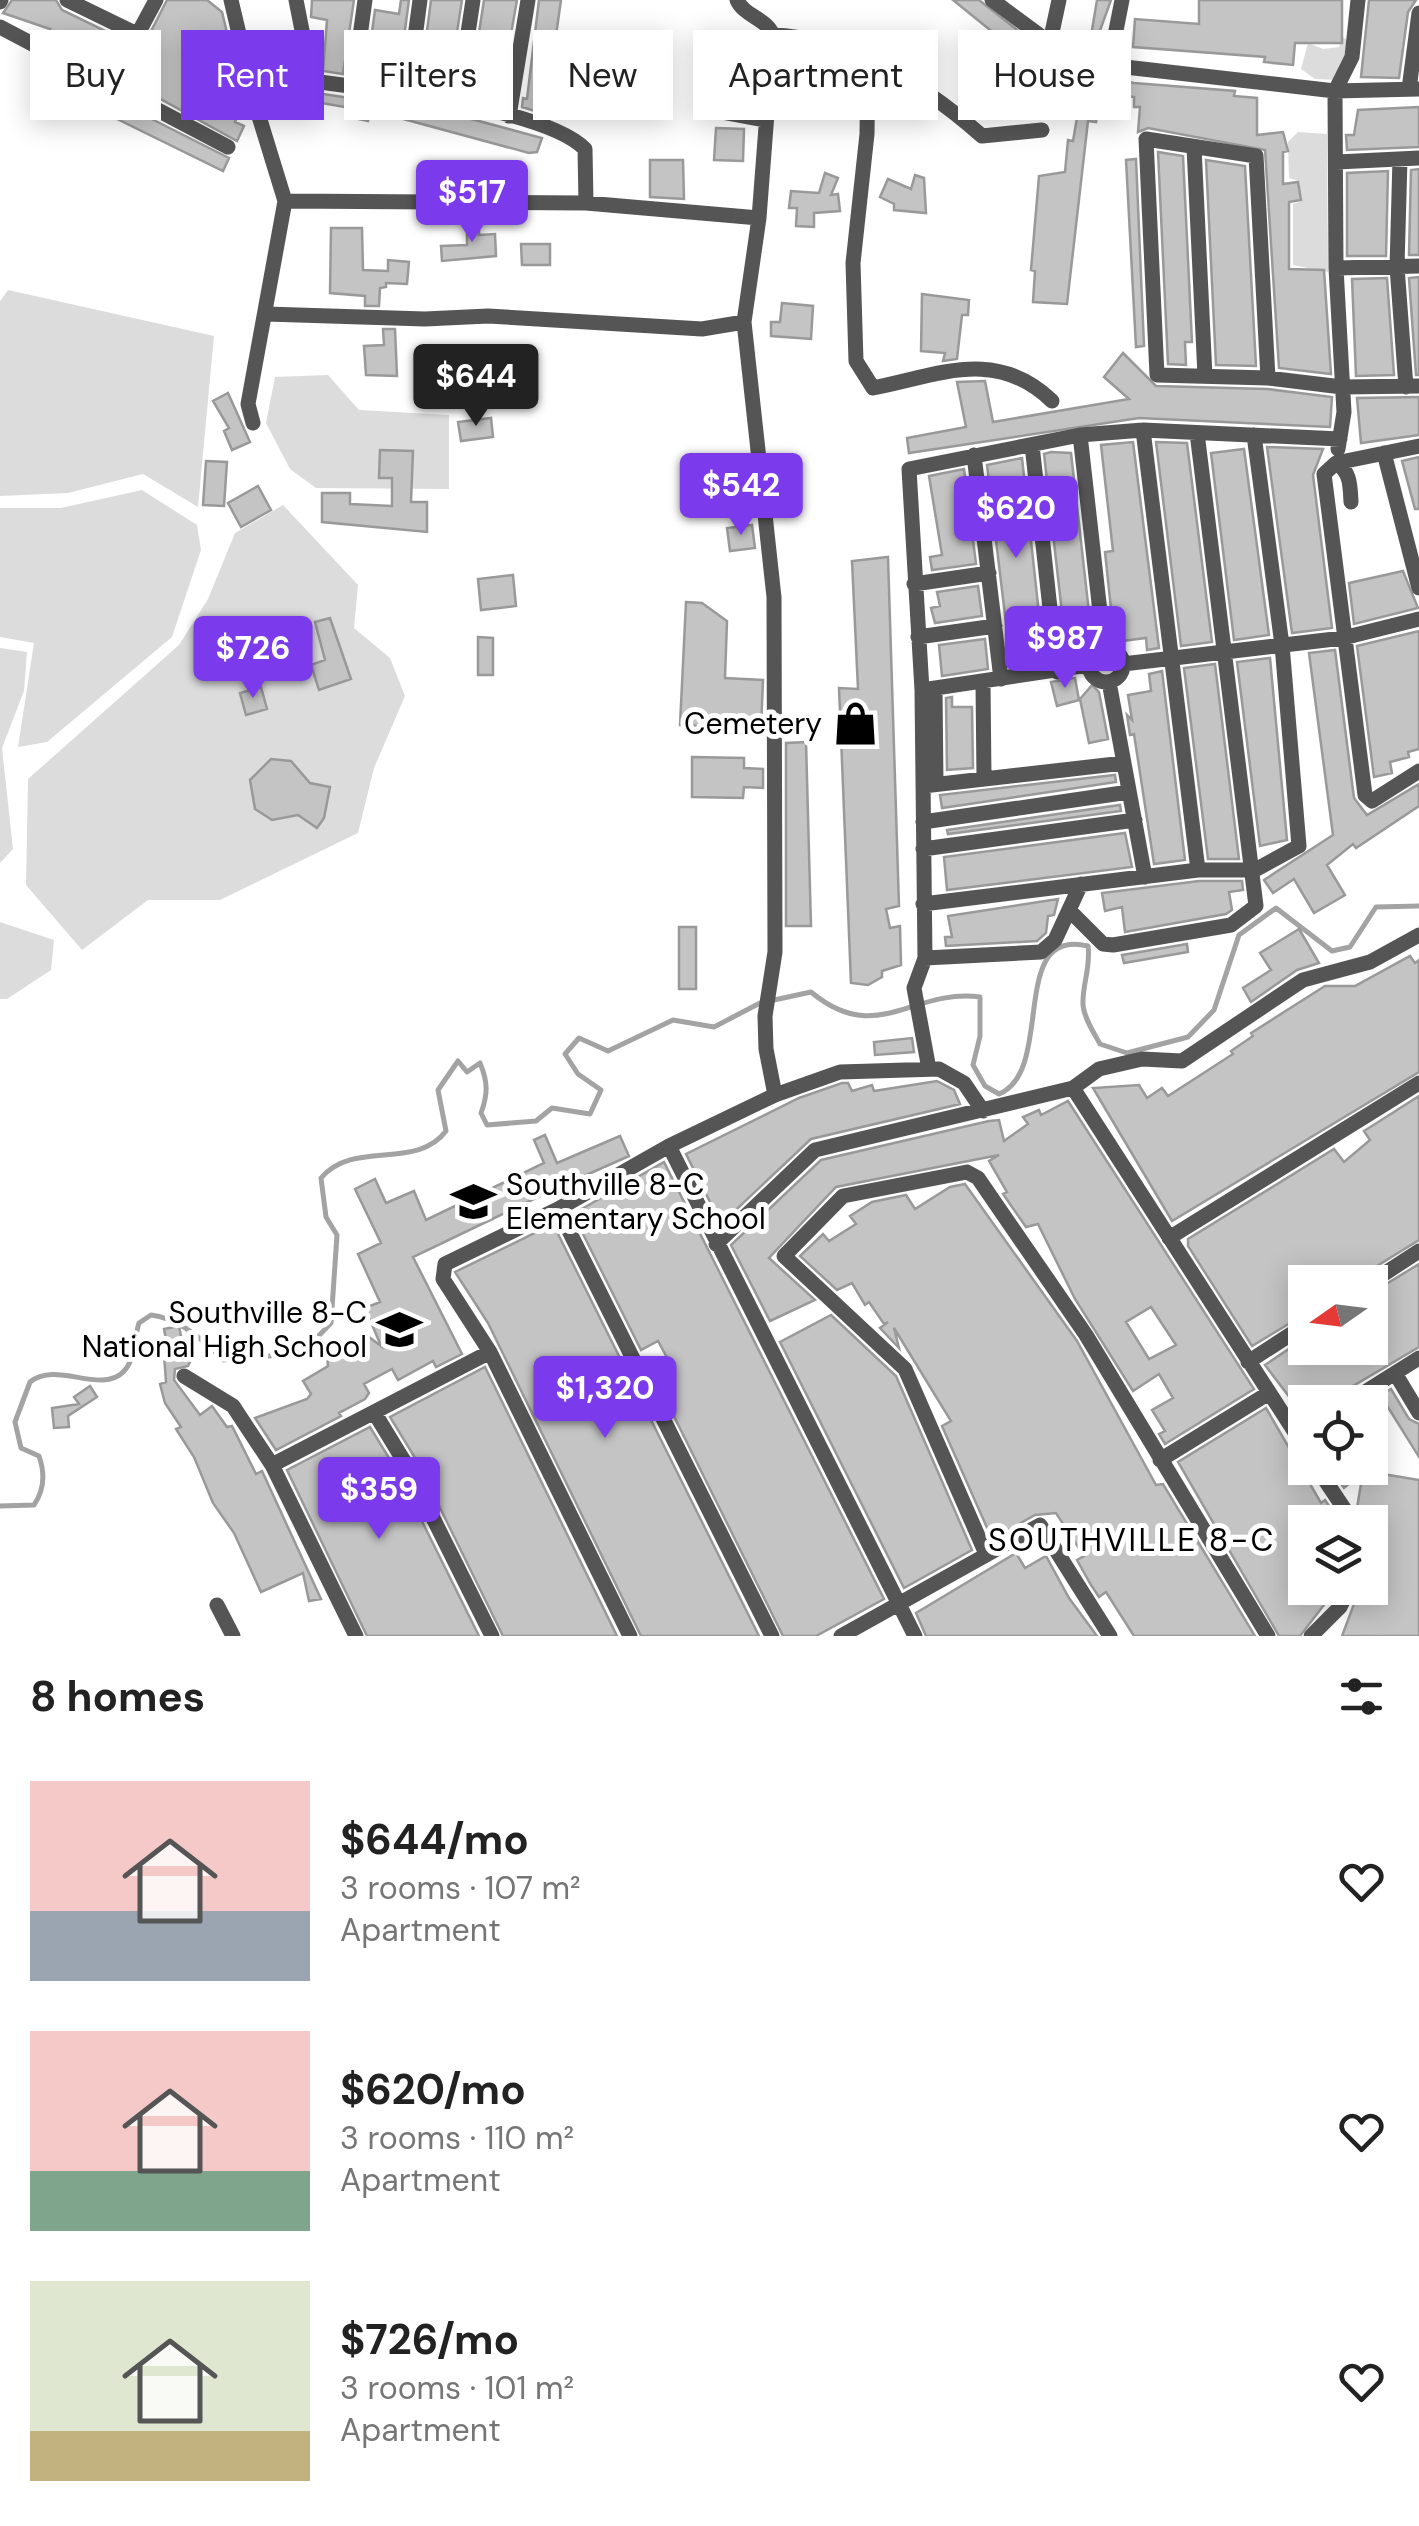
<!DOCTYPE html>
<meta charset="utf-8">
<style>
:root{--surface:#fff;--page:#f2f2f2;--text:#222;--muted:#767676;--accent:#7c3aed}
body{margin:0;font-family:"DM Sans",sans-serif;background:var(--page);color:var(--text);height:100vh;display:flex;flex-direction:column;font-size:38px;white-space:nowrap}
*{box-sizing:border-box;margin:0}
p{font-size:32px;color:var(--muted)}
.icon{flex:none;width:55px;height:55px;fill:none;stroke:currentColor;stroke-width:2;stroke-linecap:round;stroke-linejoin:round}
.map{position:relative;height:1636px;overflow:hidden}
.panel{display:flex;flex-direction:column;background:var(--surface);flex:1}
.panel>*{flex:none}
.banner{position:absolute;left:30px;top:30px;width:1360px;height:90px;display:flex;gap:20px}
.needle{width:65px;rotate:256deg}
.fabs{position:absolute;left:1288px;top:1265px;display:grid;gap:20px}
.fabs a{display:grid;place-items:center;width:100px;height:100px;border-radius:0px;background:var(--surface);box-shadow:0 5px 25px #0003;font-size:50px}
.price{position:absolute;translate:-50% -85px;padding:0 22px;border-radius:10px;background:var(--accent);color:#fff;font-size:32px;line-height:65px;filter:drop-shadow(0 2px 5px #0008)}
.price::after{content:'';position:absolute;left:50%;top:60px;width:30px;height:22px;margin-left:-15px;background:inherit;clip-path:polygon(0 0,100% 0,50% 100%)}
.price.active{background:#222;color:#fff}
ul{padding:0;list-style:none}
li{display:flex;align-items:center;gap:30px;height:250px;padding:0 30px}
li span{display:grid;place-items:center;flex:none;width:280px;height:200px;border-radius:0px;color:#555}
li>.icon{margin-inline-start:auto}
span .icon{width:120px;height:120px;fill:#fffc;stroke-width:1}
li b{font-size:42px}
h2{display:flex;justify-content:space-between;align-items:center;height:120px;padding:0 30px;font-size:42px}
.tag{padding:0 35px;border-radius:0px;background:var(--surface);box-shadow:0 5px 25px #0003;font-size:35px;line-height:90px}
.tag.active{background:var(--accent);color:#fff}
.map>svg:first-child{display:block}
.green{fill:#dcdcdc}
.lines{fill:none;stroke-linecap:round;stroke-linejoin:round}
.stream{stroke:#a3a3a3;stroke-width:5}
.building{fill:#c4c4c4;stroke:#999;stroke-width:2.5;fill-rule:evenodd}
.minor{stroke:#555;stroke-width:15}
.labels{text-anchor:middle;stroke-width:10;stroke-linejoin:round;paint-order:stroke}
.poi-label{font-size:30px;fill:#000;stroke:#fff;text-anchor:end}
.neighbourhood-label{font-size:32px;letter-spacing:2.5px;fill:#000;stroke:#fff}
</style>
<div class="map">
<svg width="1419" height="1636" viewBox="0 0 1419 1636">
<rect width="100%" height="100%" fill="#fff"/>
<path class="green" d="M1343,37L1350,42L1338,80L1315,79L1301,69L1308,43L1323,49L1339,47Z
M1298,132L1327,134L1328,272L1293,265V204L1302,201L1299,181L1289,178L1288,142Z
M8,290L214,336L198,507L143,474L68,493L0,496V301Z
M328,375L359,410L449,415V489L316,488L290,469L266,423L275,377Z
M142,490L197,525L201,550L172,637L47,742L18,747L34,643L0,637V508H61Z
M283,505L358,585L354,628L390,658L405,696L374,768L358,833L220,900H148L82,950L26,885L28,779L179,645L208,599L235,533Z
M0,648L27,652L24,691L2,748L13,849L0,863Z
M0,922L54,940L51,970L7,999H0Z"/>
<g class="lines">
<path class="stream" d="M0,1506L34,1505C45,1489 45,1473 39,1456L21,1448L15,1422L30,1382C59,1358 111,1403 130,1362C135,1351 135,1335 139,1323L151,1315C179,1318 204,1340 223,1360L292,1354L309,1346L331,1323L337,1235L326,1217L321,1178C354,1139 416,1171 446,1131L438,1090L458,1061L467,1072L480,1063C488,1082 488,1094 481,1113L487,1125L536,1121L552,1108L590,1114L601,1090L578,1074L565,1054L579,1038L608,1051L673,1020L714,1027L760,1003L811,992C877,1047 912,988 980,997V1036L973,1065L985,1086L999,1094C1056,1071 1007,926 1088,946C1091,967 1082,985 1083,1005C1084,1018 1094,1033 1100,1044L1127,1053L1188,1037L1214,1010L1239,935L1276,908L1332,951L1350,947L1376,907L1419,906"/>
</g>
<path class="building" d="M12,0H56L62,10L122,39L106,70L54,42L56,38L47,34L50,29L3,13Z
M167,0H207L222,12L236,70L223,93L244,103L235,122L244,126L237,141L126,80Z
M312,0H354L343,74L323,71L327,20L311,17Z
M401,0H409L398,81L366,77L375,10L399,14Z
M431,0H462L448,90L420,85Z
M484,0H517L504,74L471,85Z
M539,0H561L545,114L522,107L523,98L527,99Z
M953,0H979L1068,70L1134,83L1235,91L1234,96L1257,98V135L1283,132L1288,151L1283,152V184L1298,182L1301,200L1289,202V269L1324,270L1331,374L1279,368L1265,150L1148,128L1138,132L1140,107H1134V97L1101,92L1096,122L1088,121L1067,304L1033,302L1035,271L1031,270L1039,176L1065,172L1068,140L1073,141L1079,106L1057,101L1058,97L996,43L1000,38Z
M1097,0H1111L1093,50L1089,48Z
M1199,0H1342V43H1295L1293,65L1264,62L1265,57L1133,47L1135,19L1199,24Z
M1369,0H1416L1408,12L1399,78L1361,77Z
M310,92L449,113L542,138L537,152L529,153L396,117L370,112L368,121L349,117L351,108L309,101Z
M114,100L229,158L223,171L107,114Z
M1419,107V147L1347,150L1346,135H1354L1358,110Z
M716,128L744,129L743,161L714,160Z
M1158,152L1183,156L1192,342H1185L1186,365L1168,364Z
M1136,159L1144,346L1136,347L1126,160Z
M650,160H683L684,199L650,197Z
M1206,160L1245,166L1256,366L1216,365Z
M1419,169V255H1409L1411,170Z
M1388,171L1386,256H1347V173Z
M825,173L838,178L831,195L838,194L840,211L814,213V227L796,226L797,208H789L791,191L819,193Z
M915,175L924,178L926,213L894,210V204L880,197L888,179L911,189Z
M467,218H479V235L495,234L496,256L442,261L441,246L467,245Z
M331,228H362L363,270L388,271V260L409,262L407,284L386,283V287L380,288L379,306H365V296L330,293Z
M521,244H550V265H522Z
M1419,277V375H1416L1409,278Z
M1387,278L1394,375L1356,376L1352,279Z
M922,294L969,300L968,315H962L957,359L943,361L945,353L921,351Z
M782,303L813,306L811,339L771,336V322H780Z
M383,329H395L397,376L366,375L364,346L384,345Z
M1123,353L1156,386L1267,389L1332,397L1330,427L1139,418L909,453L907,438L966,427L957,382L985,381L993,422L1129,399L1104,377Z
M228,393L250,442L232,450L224,431L229,428L213,401Z
M1419,397V435L1361,443L1357,398Z
M491,418L493,437L461,441L458,422Z
M1133,442L1159,648L1147,650L1146,638L1122,641V636L1114,637L1105,552L1113,551L1101,445Z
M1156,442L1187,443L1212,642L1181,646Z
M1267,447L1323,449L1313,475L1332,628L1292,633Z
M1244,449L1269,635L1234,640L1211,453Z
M380,450L413,451L411,502H427V532L322,522V493H350V504L392,506V478H379Z
M1051,452L1071,453L1092,639L1073,642L1074,656L1067,657L1044,454Z
M1419,457V509H1415L1402,461Z
M1022,458L1044,660L1011,665L987,465Z
M206,461L227,462L224,506L203,505Z
M964,469L976,564L932,570L930,557L942,555L929,476Z
M258,486L271,510L241,527L228,503Z
M752,525L755,548L730,551L727,528Z
M888,557L899,906L886,909L890,928L900,926L901,965L882,971V977L868,985L851,983L839,688L858,689L852,561Z
M1403,571L1418,608L1354,624L1349,583Z
M513,575L516,606L481,610L478,579Z
M978,586L982,616L935,623L931,608L940,606L937,592Z
M686,602L702,603L727,621L725,678L763,680L761,729L680,725Z
M330,618L351,679L319,690L311,665L325,660L315,622Z
M1419,631V749L1408,752L1409,757L1390,762L1392,773L1374,777L1357,646Z
M478,637L493,638V675H478Z
M985,639L988,669L942,676L939,645Z
M1335,650L1354,798L1367,815L1419,784V806L1356,848L1353,844L1327,865L1345,895L1314,913L1294,879L1273,893L1264,880L1333,835L1309,653Z
M1270,658L1287,840L1260,846L1237,662Z
M1215,664L1239,859H1208L1184,668Z
M1162,671L1185,860L1154,864L1134,734L1130,735L1127,715L1132,720L1128,695L1151,691L1149,674Z
M1075,678L1079,700L1057,706L1051,682Z
M1092,685L1099,692L1108,739L1089,743L1080,699Z
M261,687L267,709L246,715L240,693Z
M952,697V707H972L973,768L947,770L946,698Z
M806,742L811,926H786V743Z
M692,757L744,758V768L763,769V788L744,787L743,798L692,797Z
M271,759L291,761L310,783L330,787L324,818L317,828L298,815L272,820L255,809L250,780Z
M1115,775L1116,782L942,808L940,795Z
M1120,805L1121,811L948,834L947,830Z
M1125,833L1132,867L947,890L944,857Z
M1199,881H1242L1243,890L1229,892L1232,910L1226,914L1125,932L1122,907L1105,911L1102,893Z
M1058,899L1054,915L1048,916L1046,933L1037,941L946,946L945,937H952L948,916Z
M679,927H696V989H679Z
M1299,929L1319,963L1297,970L1251,1002L1243,988L1271,970L1260,953Z
M1187,944L1188,952L1124,963L1122,955Z
M1410,956L1415,963L1419,960V1072L1172,1221L1093,1088L1139,1085L1147,1098L1162,1088L1168,1096L1233,1054L1231,1051L1253,1036L1251,1033L1325,986H1355Z
M912,1038L914,1052L875,1055L874,1042Z
M937,1081L954,1090L960,1104L811,1139L721,1224L686,1154L799,1098L842,1083H848L852,1091L872,1085L874,1091Z
M1419,1096V1240L1364,1274L1359,1282H1305V1314L1252,1346L1188,1246V1239L1334,1149L1344,1162L1370,1140L1364,1131Z
M1068,1101L1254,1389L1165,1444L1159,1434L1165,1431L1152,1410L1173,1398L1159,1374L1133,1391L1075,1299L1038,1224L1026,1227L1003,1194L1007,1192L989,1161L999,1155L836,1187L769,1258L815,1300L770,1321L731,1245L821,1160L989,1121L999,1120L1004,1141L1028,1124L1023,1117L1039,1110L1041,1115ZM1151,1307L1176,1345L1149,1359L1126,1322Z
M545,1135L557,1163L620,1136L629,1156L573,1181L575,1186L562,1194L559,1187L413,1257L462,1354L436,1367L433,1361L398,1380L392,1369L364,1384L369,1393L365,1399L339,1413L341,1416L276,1450L255,1418L307,1399L311,1394L303,1381L328,1366L327,1356L369,1337L381,1346L365,1308L380,1302L358,1254L381,1243L355,1189L375,1179L386,1203L414,1191L426,1220L544,1163L534,1140Z
M664,1162L884,1599L816,1636H783L654,1376L672,1367L658,1341L641,1350L573,1214Z
M965,1184L1077,1341L1156,1485L1163,1484L1255,1636H1134L1106,1592L1099,1597L1091,1585L1077,1560L1084,1556L1056,1513L1035,1515L992,1539L942,1426L951,1421L894,1328L899,1348L880,1328L888,1322L884,1324L869,1302L865,1305L852,1283L837,1290L800,1256L823,1234L829,1241L856,1224L850,1216L872,1202L906,1195L915,1209L950,1187Z
M553,1224L759,1636H641L488,1323L455,1272Z
M1419,1264V1347L1343,1392L1338,1402H1302L1297,1407L1265,1365L1305,1338V1348H1370V1294Z
M831,1315L896,1376L972,1550L904,1588L780,1342Z
M179,1326L183,1346L195,1352L188,1366L175,1369L174,1380L200,1415L212,1406L227,1427L232,1426L256,1474L262,1471L321,1599L309,1601L303,1573L261,1592L234,1533L213,1503L194,1457L176,1429L181,1427L165,1403L160,1384L166,1382L164,1354L160,1352L166,1339L164,1329Z
M485,1367L617,1636H503L417,1461L390,1417Z
M90,1386L97,1397L68,1416L69,1427L54,1428L52,1408L79,1404L74,1397Z
M1391,1389L1409,1419L1419,1424V1457L1386,1404L1370,1414L1369,1402Z
M1266,1408L1321,1503L1325,1500L1340,1522H1305V1588H1337L1300,1636H1279L1178,1462Z
M370,1427L397,1471L479,1636H367L287,1470Z
M1330,1468H1369L1365,1471L1419,1480V1636H1342L1360,1588H1370V1551L1378,1522H1364L1357,1508L1363,1472L1344,1488Z
M1016,1553L1025,1568L1046,1556L1069,1598L1097,1636H926L916,1613Z"/>
<g class="lines">
<path class="minor" d="M67,0L139,35
M231,0L257,110L285,201L248,404L253,423
M296,0L312,81C372,89 545,108 585,149L586,203
M737,0C745,17 765,17 773,35C852,38 924,85 982,136L1042,130
M992,0L1061,51L1090,63L1335,91L1419,89
M0,2L1,0
M0,27L228,147
M773,35L759,218L744,322L774,597L775,952L765,1016L766,1049L775,1095
M1050,42L1059,0
M868,60L867,134L853,263L856,361L873,388C939,375 996,347 1052,401
M1109,66L1122,0
M112,82L156,0
M353,87L365,0
M1409,89L1419,13
M407,97L420,0
M457,105L473,0
M721,112L764,120
M509,116L528,0
M1194,147L1205,376
M1400,159L1397,267L1406,387
M1337,162L1419,158
M285,201L586,203L759,218
M1336,268L1419,266
M266,314L425,319L488,316L702,329L744,322
M1268,378L1256,156L1146,139L1157,375L1268,378L1342,387L1419,386
M1143,430L1198,870
M1080,435L1104,647
M1032,445L1057,672
M1419,446L1336,463L1324,474L1365,795L1372,801L1419,771
M1338,449L1344,412L1336,268L1335,91L1352,57L1358,0
M1384,453L1419,588
M974,455L1001,679
M1336,463C1351,472 1350,486 1351,502
M914,584L989,573
M918,637L995,626
M1089 665a17 17 0 1 1 34 0a17 17 0 1 1-34 0Z
M1123,664L1343,638L1419,619
M983,682L984,779
M1109,682L1145,877
M935,688L936,784
M922,690L1088,665
M923,786L1124,763
M923,822L1129,792
M923,849L1135,820
M923,904L1198,870H1255L1299,846L1282,645L1254,435
M1070,911L1103,944L1113,945L1231,925L1256,906L1197,433
M925,958L1041,952L1055,940L1081,884
M929,1069L914,988L925,958L922,690L909,469L1080,435L1143,430L1340,439
M1073,1088L1305,1448
M669,1146L915,1636
M558,1209L772,1636
M1169,1238L1419,1083
M716,1244L815,1150L1073,1088L1099,1069L1142,1059L1182,1061L1303,980L1370,962L1419,935
M1370,1283L1419,1251
M1248,1362L1305,1325
M1395,1373L1419,1413
M184,1376L233,1406L272,1465L356,1636
M1349,1402L1419,1358
M374,1412L407,1466L492,1636
M1160,1460L1269,1393
M272,1465L490,1352
M1317,1468L1353,1522
M986,1554L905,1369L784,1256L843,1196L967,1172L978,1178L1086,1335L1268,1636
M217,1605L233,1636
M630,1636L490,1352L443,1279L445,1264L558,1209L669,1146L775,1095L840,1072L939,1069L964,1083L983,1111
M841,1636L1040,1525L1110,1636
M1311,1636L1340,1607L1349,1588"/>
</g>
<defs>
<symbol id="shop-bare" viewBox="-9 -9 18 18"><path d="M-5-2.5h2.3a2.7 3.5 0 0 1 5.4 0H5L5.5 6h-11ZM-1.5-2.5h3a1.5 2.3 0 0 0-3 0Z" fill="#000" stroke="#fff" stroke-width="2.5" paint-order="stroke"/></symbol>
<symbol id="school-bare" viewBox="-9 -9 18 18"><path d="M0-5L7-2L0 1L-7-2ZM-4 1L0 2.5L4 1V4Q0 6-4 4Z" fill="#000" stroke="#fff" stroke-width="2.5" paint-order="stroke"/></symbol>
</defs>
<g fill-rule="evenodd">
<use href="#shop-bare" x="824" y="692" width="63" height="63"/>
<use href="#school-bare" x="442" y="1170" width="63" height="63"/>
<use href="#school-bare" x="368" y="1298" width="63" height="63"/>
</g>
<g class="labels">
<g class="poi-label">
<text x="822" y="734">Cemetery</text>
<text x="506" y="1195" text-anchor="start">Southville 8-C<tspan x="506" dy="34">Elementary School</tspan></text>
<text x="367" y="1323">Southville 8-C<tspan x="367" dy="34">National High School</tspan></text>
</g>
<g class="neighbourhood-label">
<text x="1132" y="1551">SOUTHVILLE 8-C</text>
</g>
</g>
</svg>
<div class="fabs">
<a><svg class="needle" viewBox="-14 -14 28 28"><path d="M0-13l5 13h-10z" fill="#e53935"/><path d="M0 13l5-13h-10z" fill="#767676"/></svg></a>
<a><svg class="icon" aria-label="locate" viewBox="0 0 24 24"><circle cx="12" cy="12" r="6"/><path d="M12 2v4M12 18v4M2 12h4M18 12h4"/></svg></a>
<a><svg class="icon" aria-label="layers" viewBox="0 0 24 24"><path d="M12 4l9 5-9 5-9-5zM3 14l9 5 9-5"/></svg></a>
</div>
<b class="price" style="left:472px;top:245px">$517</b>
<b class="price active" style="left:476px;top:429px">$644</b>
<b class="price" style="left:741px;top:538px">$542</b>
<b class="price" style="left:1016px;top:561px">$620</b>
<b class="price" style="left:1065px;top:691px">$987</b>
<b class="price" style="left:253px;top:701px">$726</b>
<b class="price" style="left:605px;top:1441px">$1,320</b>
<b class="price" style="left:379px;top:1542px">$359</b>
<div class="banner">
<a class="tag">Buy</a>
<a class="tag active">Rent</a>
<a class="tag">Filters</a>
<a class="tag">New</a>
<a class="tag">Apartment</a>
<a class="tag">House</a>
</div>
</div>
<section class="panel">
<h2>8 homes<svg class="icon" aria-label="filters" viewBox="0 0 24 24"><path d="M4 7h16M4 17h16"/><circle cx="9" cy="7" r="2"/><circle cx="15" cy="17" r="2"/></svg></h2>
<ul>
<li><span style="background:linear-gradient(#f6c9c9 65%,#9aa5b1 0)"><svg class="icon" aria-label="home" viewBox="0 0 24 24"><path d="M3 11l9-7 9 7M6 9v11h12V9"/></svg></span><div><b>$644/mo</b><p>3 rooms · 107 m²</p><p>Apartment</p></div><svg class="icon" aria-label="heart" viewBox="0 0 24 24"><path d="M12 20l-8-8c-3-5 5-10 8-4 3-6 11-1 8 4z"/></svg></li>
<li><span style="background:linear-gradient(#f6c9c9 70%,#7fa58c 0)"><svg class="icon" aria-label="home" viewBox="0 0 24 24"><path d="M3 11l9-7 9 7M6 9v11h12V9"/></svg></span><div><b>$620/mo</b><p>3 rooms · 110 m²</p><p>Apartment</p></div><svg class="icon" aria-label="heart" viewBox="0 0 24 24"><path d="M12 20l-8-8c-3-5 5-10 8-4 3-6 11-1 8 4z"/></svg></li>
<li><span style="background:linear-gradient(#dfe7d0 75%,#c2b280 0)"><svg class="icon" aria-label="home" viewBox="0 0 24 24"><path d="M3 11l9-7 9 7M6 9v11h12V9"/></svg></span><div><b>$726/mo</b><p>3 rooms · 101 m²</p><p>Apartment</p></div><svg class="icon" aria-label="heart" viewBox="0 0 24 24"><path d="M12 20l-8-8c-3-5 5-10 8-4 3-6 11-1 8 4z"/></svg></li>
</ul>
</section>
